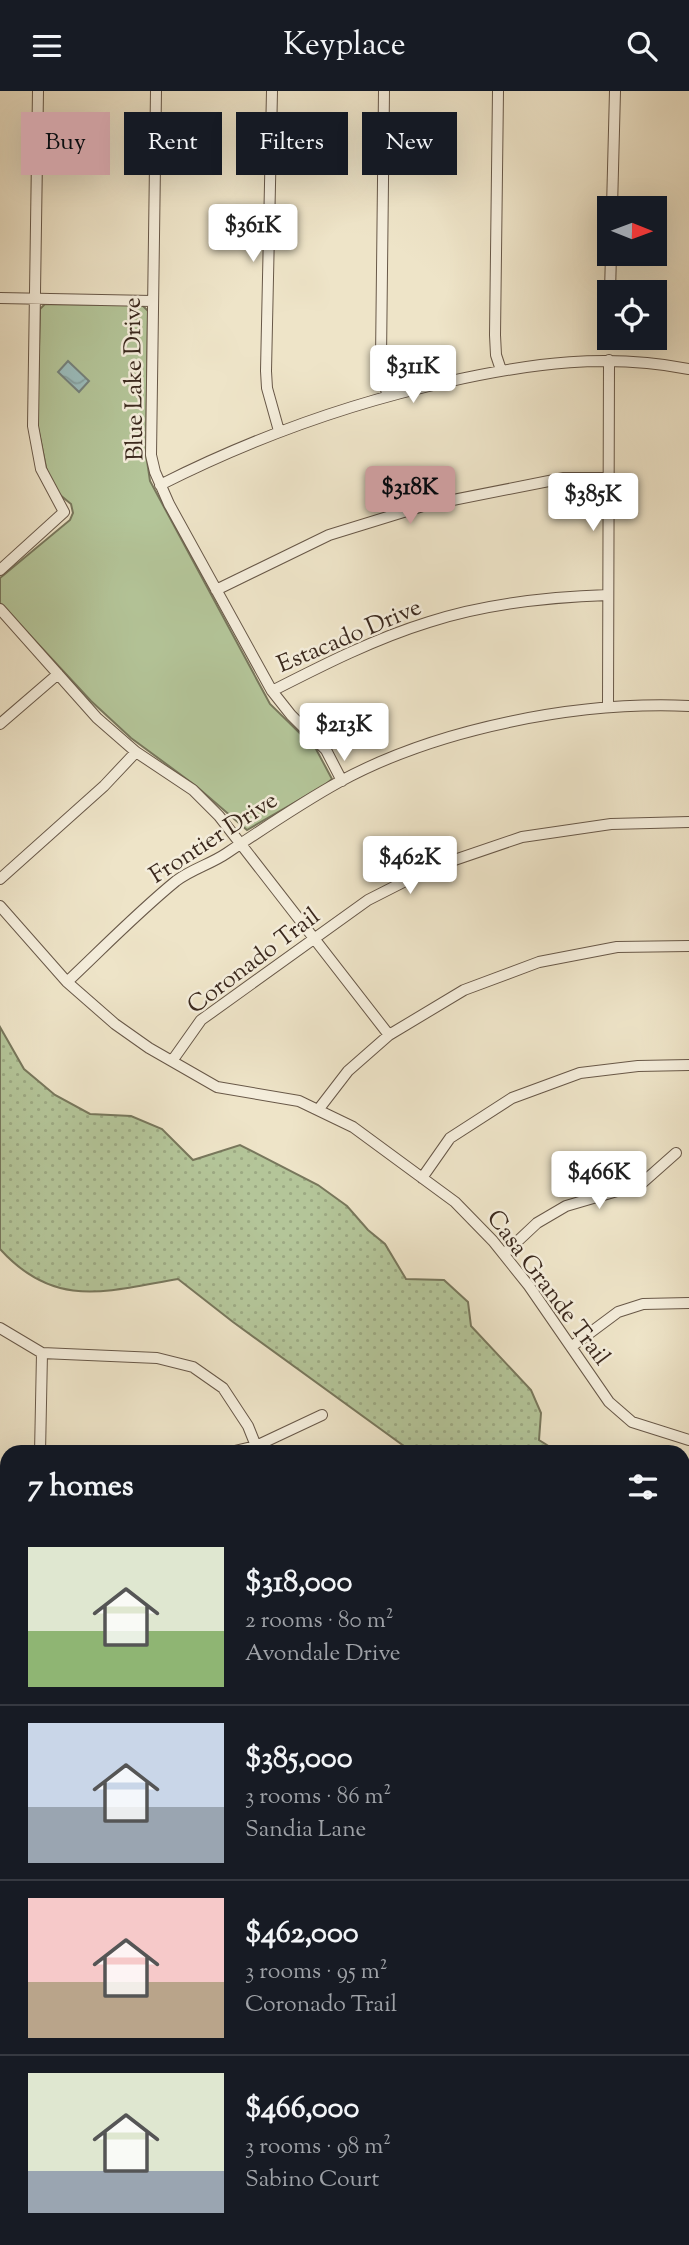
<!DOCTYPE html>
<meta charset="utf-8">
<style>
:root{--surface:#171b24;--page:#20242c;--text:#f1f3f6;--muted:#9ea1a6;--line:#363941;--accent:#c59692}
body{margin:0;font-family:"Sorts Mill Goudy",serif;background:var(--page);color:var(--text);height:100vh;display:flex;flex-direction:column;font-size:26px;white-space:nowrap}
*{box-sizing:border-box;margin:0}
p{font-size:23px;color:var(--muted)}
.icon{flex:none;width:38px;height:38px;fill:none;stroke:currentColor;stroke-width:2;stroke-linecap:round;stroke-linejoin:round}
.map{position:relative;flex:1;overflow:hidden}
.details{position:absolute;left:0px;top:1354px;width:690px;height:800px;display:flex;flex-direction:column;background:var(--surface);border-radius:21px 21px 0 0;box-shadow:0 7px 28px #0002}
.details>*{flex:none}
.banner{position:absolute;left:21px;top:21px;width:648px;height:63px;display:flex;gap:14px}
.needle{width:46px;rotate:91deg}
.fabs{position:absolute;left:597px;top:105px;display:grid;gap:14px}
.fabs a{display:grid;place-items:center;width:70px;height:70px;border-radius:0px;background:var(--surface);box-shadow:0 7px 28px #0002;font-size:35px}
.price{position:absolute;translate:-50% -60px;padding:0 16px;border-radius:7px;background:#fff;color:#222;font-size:23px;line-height:46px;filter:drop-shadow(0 2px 4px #0008)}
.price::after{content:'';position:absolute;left:50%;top:42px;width:21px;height:16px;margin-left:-10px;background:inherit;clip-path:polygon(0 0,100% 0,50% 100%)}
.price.current{background:var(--accent);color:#111}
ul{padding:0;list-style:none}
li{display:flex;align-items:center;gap:21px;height:175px;padding:0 28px}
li+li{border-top:2px solid var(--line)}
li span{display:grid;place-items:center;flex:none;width:196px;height:140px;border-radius:0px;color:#555}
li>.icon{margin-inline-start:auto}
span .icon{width:84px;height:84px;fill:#fffc;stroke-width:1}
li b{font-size:30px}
h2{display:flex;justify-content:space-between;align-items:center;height:84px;padding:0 28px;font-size:30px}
.pill{padding:0 24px;border-radius:0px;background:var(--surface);box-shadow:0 7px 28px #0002;font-size:24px;line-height:63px}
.pill.current{background:var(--accent);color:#111}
header{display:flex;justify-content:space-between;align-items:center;height:91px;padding:0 28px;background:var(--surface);font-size:32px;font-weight:600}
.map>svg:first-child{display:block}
.grass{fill:url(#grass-dots);stroke:#78775c;stroke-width:2}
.park{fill:#b4c599;stroke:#78775c;stroke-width:2}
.water{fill:url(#water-waves);stroke:#75827d;stroke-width:2}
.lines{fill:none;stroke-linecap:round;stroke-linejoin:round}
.street-casing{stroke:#685848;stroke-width:12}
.secondary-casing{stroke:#3b291e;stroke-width:17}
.street{stroke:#f4eddb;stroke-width:10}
.secondary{stroke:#f4eddb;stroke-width:14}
.labels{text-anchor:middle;stroke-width:5;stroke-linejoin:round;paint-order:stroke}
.street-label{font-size:24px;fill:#3b291e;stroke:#f4eddb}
</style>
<header><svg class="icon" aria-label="menu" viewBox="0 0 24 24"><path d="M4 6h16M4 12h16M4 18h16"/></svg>Keyplace<svg class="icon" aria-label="search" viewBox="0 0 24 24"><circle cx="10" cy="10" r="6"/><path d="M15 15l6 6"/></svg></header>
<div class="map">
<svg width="689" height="2154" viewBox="0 0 689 2154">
<defs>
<pattern id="grass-dots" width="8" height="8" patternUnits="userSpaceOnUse" patternTransform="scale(1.75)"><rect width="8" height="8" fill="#b4c599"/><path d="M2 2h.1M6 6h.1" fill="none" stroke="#9ca983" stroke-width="1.8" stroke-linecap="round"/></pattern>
<pattern id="water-waves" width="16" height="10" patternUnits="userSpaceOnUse" patternTransform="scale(1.75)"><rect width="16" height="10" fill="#9bbdbd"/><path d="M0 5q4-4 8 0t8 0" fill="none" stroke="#86a2a2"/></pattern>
</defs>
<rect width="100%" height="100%" fill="#eee4c8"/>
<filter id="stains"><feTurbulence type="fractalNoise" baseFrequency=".00286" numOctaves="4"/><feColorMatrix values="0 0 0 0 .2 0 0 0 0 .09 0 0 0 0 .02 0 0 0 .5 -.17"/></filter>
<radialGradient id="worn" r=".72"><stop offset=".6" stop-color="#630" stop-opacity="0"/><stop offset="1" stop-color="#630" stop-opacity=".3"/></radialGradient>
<path class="grass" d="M0,936L24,978L55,1004L90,1023L131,1025L162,1038L193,1069L240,1054L318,1094L347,1115L368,1139L385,1153L406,1188L444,1189L468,1211L471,1235L531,1299L541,1322L539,1349L558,1361H408V1358L233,1231L178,1188C107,1200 55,1219 0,1158Z
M683,1421L689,1425V1610L682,1609Z
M0,1491L7,1494V1563L0,1562Z"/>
<path class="park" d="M45,213L142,214L148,220L146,363L150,390L270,613L316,658L332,688L325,694L247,739L196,695L131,647L91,610L0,512V487L70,429L73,422L71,413L59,403L47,381L37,332L40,218Z"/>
<path class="water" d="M68,270L89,290L79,301L58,281Z"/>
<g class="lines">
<defs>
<path id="street" d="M156,0L151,364L155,381L169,413L272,600L291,624L326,659L342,690
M272,0L266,280L267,297L279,340
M384,0L381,268L387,304
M498,0L495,244L496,264L501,279
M612,117L615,0
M610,201L611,163
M0,207L152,210
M160,394C253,347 349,312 451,290C532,272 607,262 689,278
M0,479L64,421L41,378L33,335L38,0
M216,499L329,444L423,415L564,387H609
M0,518L97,627L136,661L193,699L219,725L389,944
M272,600C323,574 374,548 429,531C487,512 548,506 608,504
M608,615L609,269
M0,633L58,583
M0,788L104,695L136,661
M0,815L67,891L115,933L149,957L217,996L299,1010L353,1036L455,1111L493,1150L529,1195L609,1311L632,1331L689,1349
M67,891C103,857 138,821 176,790C192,778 211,773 227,762C264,737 301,712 339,691C438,637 578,610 689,615
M172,970L201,929L368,809L431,777L522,746L611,733L689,731
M318,1019L348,980L389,944L464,899L539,871L617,856L689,855
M422,1087L450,1047L512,1007L580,982L638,975L689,974
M504,1163L537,1132L566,1115L641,1093L676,1062
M0,1237L42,1262L157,1267L193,1276L223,1297L248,1335L256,1355
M571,1256L618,1221L643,1213L689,1212
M40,1362L42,1262
M226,1362L256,1355L322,1324
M0,1426L7,1427
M0,1620H7
M0,1728H7
M4,1956L7,1924
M682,2087L689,2088
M0,2122L7,2121
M158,2147L159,2154
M266,2154V2147
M376,2154L377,2147
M483,2154V2147
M589,2154V2147"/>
<path id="secondary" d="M682,1738L689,1739
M682,1763H689
M0,2023H7
M0,2049L7,2048"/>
</defs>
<use href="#street" class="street-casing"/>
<use href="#secondary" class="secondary-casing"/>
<use href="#street" class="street"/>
<use href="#secondary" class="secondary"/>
</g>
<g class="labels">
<g class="street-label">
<text transform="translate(133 288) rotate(-91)" y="8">Blue Lake Drive</text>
<text transform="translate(349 544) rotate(-23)" y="8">Estacado Drive</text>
<text transform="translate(213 746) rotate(-33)" y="8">Frontier Drive</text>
<text transform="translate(253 869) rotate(-37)" y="8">Coronado Trail</text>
<text transform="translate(549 1196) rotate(53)" y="8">Casa Grande Trail</text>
</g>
</g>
<rect width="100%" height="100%" filter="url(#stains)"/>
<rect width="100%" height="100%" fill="url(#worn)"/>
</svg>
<div class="fabs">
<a><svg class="needle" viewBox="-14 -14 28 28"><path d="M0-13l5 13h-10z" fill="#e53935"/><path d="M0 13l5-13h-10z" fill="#9ea1a6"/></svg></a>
<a><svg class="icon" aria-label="locate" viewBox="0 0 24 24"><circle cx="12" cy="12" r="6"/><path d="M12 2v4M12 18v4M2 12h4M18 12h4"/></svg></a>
</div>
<b class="price" style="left:253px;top:173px">$361K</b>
<b class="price" style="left:413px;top:314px">$311K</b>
<b class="price current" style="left:410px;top:435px">$318K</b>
<b class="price" style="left:593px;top:442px">$385K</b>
<b class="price" style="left:344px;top:672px">$213K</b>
<b class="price" style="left:410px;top:805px">$462K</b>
<b class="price" style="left:599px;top:1120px">$466K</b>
<div class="banner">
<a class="pill current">Buy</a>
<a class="pill">Rent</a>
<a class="pill">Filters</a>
<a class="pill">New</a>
</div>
<section class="details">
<h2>7 homes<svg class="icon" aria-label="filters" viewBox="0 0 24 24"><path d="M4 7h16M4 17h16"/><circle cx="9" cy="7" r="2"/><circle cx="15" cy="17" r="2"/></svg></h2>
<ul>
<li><span style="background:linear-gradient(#dfe7d0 60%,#8fb573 0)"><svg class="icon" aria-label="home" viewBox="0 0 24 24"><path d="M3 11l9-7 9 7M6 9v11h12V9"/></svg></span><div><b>$318,000</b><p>2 rooms · 80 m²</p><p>Avondale Drive</p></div></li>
<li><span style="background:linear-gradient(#c9d6e8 60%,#9aa5b1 0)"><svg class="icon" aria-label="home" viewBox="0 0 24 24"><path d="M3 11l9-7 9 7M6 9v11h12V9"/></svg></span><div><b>$385,000</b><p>3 rooms · 86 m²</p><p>Sandia Lane</p></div></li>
<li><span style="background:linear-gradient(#f6c9c9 60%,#b9a48a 0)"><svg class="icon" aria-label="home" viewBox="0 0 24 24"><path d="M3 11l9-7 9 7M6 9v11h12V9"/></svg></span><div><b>$462,000</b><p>3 rooms · 95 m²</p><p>Coronado Trail</p></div></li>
<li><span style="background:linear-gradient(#dfe7d0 70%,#9aa5b1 0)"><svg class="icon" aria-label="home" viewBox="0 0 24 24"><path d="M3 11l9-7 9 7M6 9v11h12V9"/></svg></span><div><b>$466,000</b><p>3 rooms · 98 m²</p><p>Sabino Court</p></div></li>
</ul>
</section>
</div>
